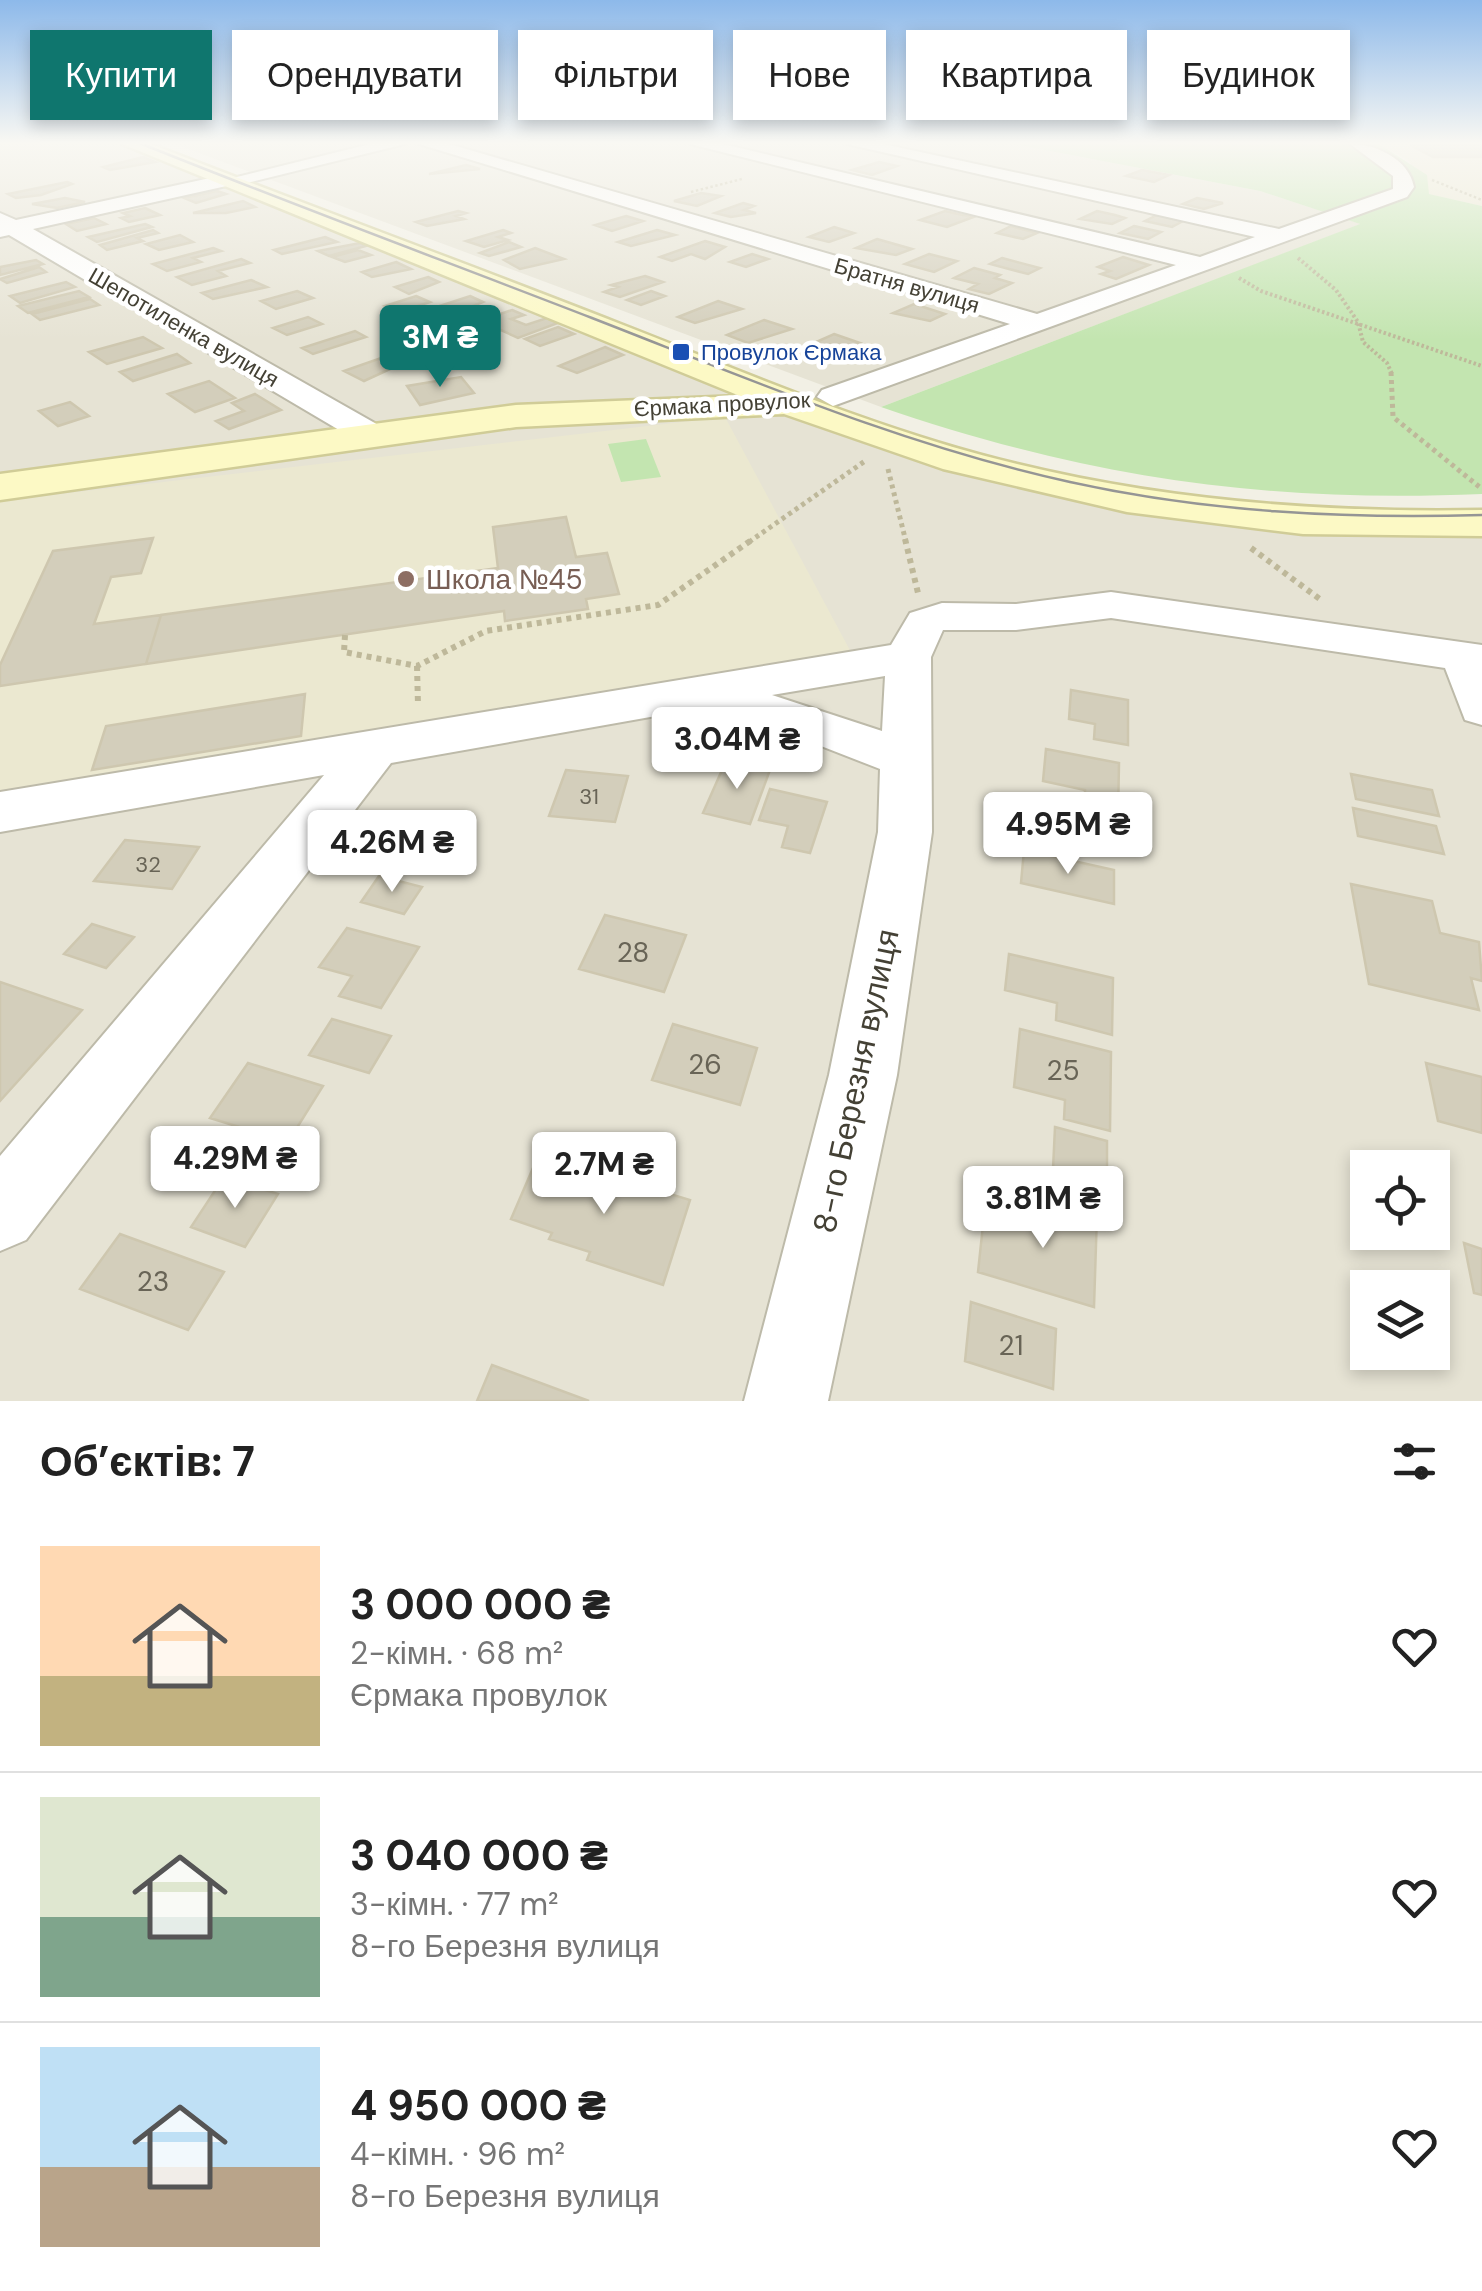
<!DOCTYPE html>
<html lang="uk">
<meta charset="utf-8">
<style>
:root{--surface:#fff;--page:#f2f2f2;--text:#222;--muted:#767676;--line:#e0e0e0;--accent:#0f766e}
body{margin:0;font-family:"DM Sans",sans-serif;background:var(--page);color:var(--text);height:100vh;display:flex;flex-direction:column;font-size:38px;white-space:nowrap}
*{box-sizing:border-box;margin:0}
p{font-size:32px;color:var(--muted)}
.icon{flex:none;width:55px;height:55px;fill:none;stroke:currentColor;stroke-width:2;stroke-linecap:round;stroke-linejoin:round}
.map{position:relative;height:1401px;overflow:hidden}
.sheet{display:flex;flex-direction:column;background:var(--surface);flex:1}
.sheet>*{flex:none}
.guide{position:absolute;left:30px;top:30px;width:1422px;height:90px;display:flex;gap:20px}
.fabs{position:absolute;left:1350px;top:1150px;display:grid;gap:20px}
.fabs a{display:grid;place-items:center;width:100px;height:100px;border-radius:0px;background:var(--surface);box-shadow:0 5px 15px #0003;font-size:50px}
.price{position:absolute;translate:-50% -85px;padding:0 22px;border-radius:10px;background:#fff;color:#222;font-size:32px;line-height:65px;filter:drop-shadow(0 2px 5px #0008)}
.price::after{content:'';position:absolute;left:50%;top:60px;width:30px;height:22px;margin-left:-15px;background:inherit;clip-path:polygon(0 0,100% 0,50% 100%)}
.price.on{background:var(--accent);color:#fff}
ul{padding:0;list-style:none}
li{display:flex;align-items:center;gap:30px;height:250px;padding:0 40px}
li+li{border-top:2px solid var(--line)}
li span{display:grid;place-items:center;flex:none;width:280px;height:200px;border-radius:0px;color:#555}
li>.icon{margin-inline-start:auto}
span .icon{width:120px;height:120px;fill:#fffc;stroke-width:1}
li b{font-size:42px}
h2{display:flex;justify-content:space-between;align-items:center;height:120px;padding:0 40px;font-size:42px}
.pill{padding:0 35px;border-radius:0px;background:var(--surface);box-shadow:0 5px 15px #0003;font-size:35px;line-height:90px}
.pill.on{background:var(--accent);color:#fff}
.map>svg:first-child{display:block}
.residential{fill:#e6e3d4;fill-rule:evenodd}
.education{fill:#ebe8d0}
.green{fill:#c3e5b0}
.building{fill:#d3cebb;stroke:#cec7af;stroke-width:2.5}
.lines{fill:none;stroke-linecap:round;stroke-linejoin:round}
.street-casing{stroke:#bdbaa9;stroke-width:4}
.secondary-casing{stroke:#d0cc97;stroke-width:5}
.path-far3{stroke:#beb89a;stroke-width:2.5;stroke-dasharray:2.5 2.5;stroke-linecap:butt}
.path-far2{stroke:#beb89a;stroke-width:4;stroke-dasharray:2.5 2.5;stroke-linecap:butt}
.path-far1{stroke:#beb89a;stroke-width:5;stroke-dasharray:4 4;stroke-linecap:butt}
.path{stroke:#beb89a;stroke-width:6;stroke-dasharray:5 5;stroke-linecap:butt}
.street{fill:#fff;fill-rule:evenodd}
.secondary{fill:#fcf9c5;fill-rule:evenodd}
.tram{stroke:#959595;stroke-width:2.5}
.transit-dot{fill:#1a4fb4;stroke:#fff;stroke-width:4}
.education-dot{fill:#8d6e63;stroke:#fff;stroke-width:4}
.labels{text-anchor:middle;stroke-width:9;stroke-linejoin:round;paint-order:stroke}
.far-street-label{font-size:22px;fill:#444135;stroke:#fff}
.far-transit-label{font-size:22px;fill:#164399;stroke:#fff;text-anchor:start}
.number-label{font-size:22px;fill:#686456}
.education-label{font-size:28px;fill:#785e54;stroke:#fff;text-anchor:start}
.near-number-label{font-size:28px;fill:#686456}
.near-street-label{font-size:32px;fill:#444135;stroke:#fff}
</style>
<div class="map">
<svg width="1482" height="1401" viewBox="0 0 1482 1401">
<rect width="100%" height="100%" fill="#f2f0e5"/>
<path class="residential" d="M0,144H125L1003,479L1482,530V1401H0ZM1368,1168H1432V1232H1368ZM1368,1288H1432V1352H1368Z
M175,144H1013L1260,191L1361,224L881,407Z"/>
<path class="education" d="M1379,144H1482V206L1428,194L1409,161Z
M725,417L853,656L0,800V501Z"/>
<path class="green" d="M1013,144H1379L1427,175L1429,194L1482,206V494C1264,503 1088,478 881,407L1360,224L1260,191Z
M646,439L661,477L621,482L608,444Z"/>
<path class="building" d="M1410,145H1482V157H1433Z
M143,157L155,162L110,170L103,167Z
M879,162L897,166L872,175L852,170Z
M466,165L480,169L429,174Z
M1142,170L1169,175L1154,182L1126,176Z
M67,182L72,184L41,195L16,198L8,194Z
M217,191L226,194L196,203L184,198Z
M701,193L721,196L697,206L674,201Z
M65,198L85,202L57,208L32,204Z
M1197,198L1223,203L1204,209L1183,204Z
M243,201L255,207L226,213H193Z
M743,203L754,206L744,210L756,213L731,217L715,213Z
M145,208L160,215L129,222L121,218L130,216L123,213Z
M458,211L466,213L456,216L464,219L427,226L416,222Z
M945,211L963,215L976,216L947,227L920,220Z
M1097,211L1115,215L1125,218L1112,224L1080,219Z
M1157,215L1183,221L1172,227L1145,221Z
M626,216L643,221L612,231L595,225Z
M94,218L106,224L77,231L66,224Z
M145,224L152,227L97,242L88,237Z
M1011,226L1037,233L1023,239L997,233Z
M1134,226L1161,232L1148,239L1120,233Z
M834,227L854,233L829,242L809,237Z
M153,230L158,233L137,238L143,241L107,250L100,245Z
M503,230L511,233L498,237L508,240L484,247L466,241Z
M657,230L675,235L631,246L618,242Z
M180,235L193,242L159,250L146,244Z
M325,237L337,242L282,254L274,250Z
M877,239L912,249L896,255L856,248Z
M705,241L725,247L705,259L691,254L672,261L660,257Z
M509,242L521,247L489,256L480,253Z
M360,243L366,246L329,256L318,251Z
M213,248L221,251L193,258L201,262L167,271L153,264Z
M535,248L564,259L520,269L504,260Z
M358,250L371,255L345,262L332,257Z
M752,254L768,259L746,267L730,262Z
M929,254L957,261L934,272L905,264Z
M1123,257L1149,265L1116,279L1101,274L1110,271L1098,267Z
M1002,258L1040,268L1028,274L990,264Z
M241,259L250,263L218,271L226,276L192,285L177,277Z
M36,260L43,264L0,275V267Z
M396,262L411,269L372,277L362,272Z
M39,267L46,272L7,283L0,279Z
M974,268L1000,275L995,278L1012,283L989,294L969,289L978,284L954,278Z
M645,276L663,282L620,297L604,292L618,287L611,285Z
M428,277L439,282L409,294L395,287Z
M251,280L267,287L213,299L202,293Z
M66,282L75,287L20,303L10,296Z
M79,291L89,297L28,313L18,306Z
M297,291L313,298L276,309L261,301Z
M651,291L665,296L641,305L627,300Z
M416,296L430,302L399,312L385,306Z
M470,296L483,302L448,316L430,309Z
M90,299L99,305L40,320L32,314Z
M718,301L742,309L695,323L678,317Z
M914,304L945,314L930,321L893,313Z
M512,310L524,315L511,319L526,325L547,318L558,323L518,338L501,330L490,334L468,325Z
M308,317L322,324L287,335L273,328Z
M764,320L792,329L748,343L727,335Z
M558,327L574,334L540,346L525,339Z
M355,331L366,337L313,354L302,348Z
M834,334L860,343L832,357L805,347Z
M143,337L162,348L107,364L89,352Z
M605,347L623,355L577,373L559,366Z
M398,352L412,359L364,381L344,371Z
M177,354L190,363L133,381L120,372Z
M461,377L474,393L420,405L407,386Z
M209,381L235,398L195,412L168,394Z
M255,394L281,410L229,429L216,421L244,411L232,403Z
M70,402L89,416L58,426L39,411Z
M566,517L576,557L607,553L619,594L586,599L588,609L505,621L504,611L146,664L161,615L498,568L493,527Z
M153,538L141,573L111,577L94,624L161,615L146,664L0,686V665L53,551Z
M1071,690L1128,700V745L1094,739L1095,724L1069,719Z
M305,694L301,736L92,770L106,726Z
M1046,749L1119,763L1118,816L1084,809L1085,790L1043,781Z
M726,761L770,770L750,824L703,813Z
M566,770L628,776L615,822L549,816Z
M1351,774L1432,790L1439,816L1356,799Z
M770,789L827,802L810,853L782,847L788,826L759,820Z
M1353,808L1436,826L1444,854L1358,836Z
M409,827L460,839L444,862L393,850Z
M125,840L199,847L172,889L94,881Z
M1024,850L1114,870V904L1021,883Z
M379,876L422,887L404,914L361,902Z
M1351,884L1432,901L1440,933L1479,942L1482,981L1471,978L1479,1010L1369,984Z
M605,915L686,935L664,992L579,969Z
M92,924L134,937L106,968L64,954Z
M347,928L419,947L381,1008L339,996L352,976L319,967Z
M1009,954L1113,978L1112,1035L1056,1020L1057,1003L1005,990Z
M0,982L82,1010L0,1101Z
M332,1019L391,1036L369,1073L309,1055Z
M673,1024L757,1048L740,1105L652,1080Z
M1020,1029L1111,1052L1110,1131L1064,1119L1065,1100L1014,1087Z
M248,1063L323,1086L288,1142L210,1118Z
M1426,1063L1482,1077V1133L1438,1121Z
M1055,1127L1107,1141V1184L1053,1169Z
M539,1154L690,1200L663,1285L587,1260L590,1252L549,1239L552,1233L511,1219Z
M224,1177L278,1194L245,1247L191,1227Z
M1044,1198L1097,1214L1094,1307L978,1272L985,1206L1043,1223Z
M120,1234L224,1272L188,1330L80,1289Z
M1464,1243L1482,1249V1295L1474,1293Z
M971,1302L1056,1329L1053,1389L965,1361Z
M492,1365L589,1401H477Z"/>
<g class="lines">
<defs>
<path id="street" d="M370,144H405L243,184L233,178Z
M419,144H449L1037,314L1176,265L690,144H723L1200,257L1255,237L847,144H883L1279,229L1393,189V176L1350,144C1376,144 1409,159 1414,187L1407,197L833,406L817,397L822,390L1010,324Z
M224,175L234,181L231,185L33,229L380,426L385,433L380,440H356L9,235L0,237V213L16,220Z
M1111,592L1482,645V725L1465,720L1445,668L1111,618L1016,630H943L931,657L932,832L897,1075L828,1401H744L829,1075L878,832L880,769L785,732L701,708L391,763L26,1240L0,1251V1156L324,775L0,832V792L891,645L910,613L942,603L1016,604ZM885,676L882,731L772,695Z"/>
<path id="secondary" d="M122,144H151C306,205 463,262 618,323C749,374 879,431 1017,464C1169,501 1325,513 1482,510V536L1303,534L1127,512L943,469L784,414L516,427L0,500V474L516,405L740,396Z"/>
</defs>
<use href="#street" class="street-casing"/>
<use href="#secondary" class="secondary-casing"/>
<path class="path-far3" d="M1432,180L1482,200
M691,192L742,179"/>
<path class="path-far2" d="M1298,258L1336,290L1358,322L1363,342L1387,363L1392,374
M1239,278L1261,291L1482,366"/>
<path class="path-far1" d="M1391,372L1393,417L1482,489
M888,469L906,542
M749,542L865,461"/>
<path class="path" d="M905,539L918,593
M1251,548L1321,600
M345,635L344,652L417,666L486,631L658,605L753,539
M417,666L418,705"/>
<use href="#street" class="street"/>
<use href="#secondary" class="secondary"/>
<path class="tram" d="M142,144C291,204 442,260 592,318C749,379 905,446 1070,482C1206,512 1343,519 1482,515"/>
</g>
<linearGradient id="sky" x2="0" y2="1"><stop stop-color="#8db9ea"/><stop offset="0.42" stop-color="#f9f8f3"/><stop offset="1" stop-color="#f9f8f3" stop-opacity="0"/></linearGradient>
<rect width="1482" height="340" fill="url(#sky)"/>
<rect class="transit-dot" x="671" y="342" width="20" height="20" rx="5"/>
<circle class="education-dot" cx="406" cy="579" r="10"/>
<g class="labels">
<g class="far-street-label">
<text transform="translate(907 285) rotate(16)" y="8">Братня вулиця</text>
<text transform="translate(184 327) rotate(30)" y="8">Шепотиленка вулиця</text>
<text transform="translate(722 404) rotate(-3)" y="8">Єрмака провулок</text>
</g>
<g class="far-transit-label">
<text x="701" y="360">Провулок Єрмака</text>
</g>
<g class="number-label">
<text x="589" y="804">31</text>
<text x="148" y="872">32</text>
</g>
<g class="education-label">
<text x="426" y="589">Школа №45</text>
</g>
<g class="near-number-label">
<text x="633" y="962">28</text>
<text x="705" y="1074">26</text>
<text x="1063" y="1080">25</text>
<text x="153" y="1291">23</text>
<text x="1011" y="1355">21</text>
</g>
<g class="near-street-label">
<text transform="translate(856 1081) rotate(-78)" y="11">8-го Березня вулиця</text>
</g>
</g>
</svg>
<div class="fabs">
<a><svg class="icon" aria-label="locate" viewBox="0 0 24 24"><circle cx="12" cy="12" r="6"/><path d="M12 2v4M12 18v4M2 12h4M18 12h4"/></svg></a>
<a><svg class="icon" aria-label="layers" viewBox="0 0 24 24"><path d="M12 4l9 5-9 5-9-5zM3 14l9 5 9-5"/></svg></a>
</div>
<b class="price on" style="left:440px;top:390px">3M ₴</b>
<b class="price" style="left:737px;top:792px">3.04M ₴</b>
<b class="price" style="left:1068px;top:877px">4.95M ₴</b>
<b class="price" style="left:392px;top:895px">4.26M ₴</b>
<b class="price" style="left:235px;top:1211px">4.29M ₴</b>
<b class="price" style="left:604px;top:1217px">2.7M ₴</b>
<b class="price" style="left:1043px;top:1251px">3.81M ₴</b>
<div class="guide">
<a class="pill on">Купити</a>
<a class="pill">Орендувати</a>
<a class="pill">Фільтри</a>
<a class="pill">Нове</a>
<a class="pill">Квартира</a>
<a class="pill">Будинок</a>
</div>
</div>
<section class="sheet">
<h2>Об’єктів: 7<svg class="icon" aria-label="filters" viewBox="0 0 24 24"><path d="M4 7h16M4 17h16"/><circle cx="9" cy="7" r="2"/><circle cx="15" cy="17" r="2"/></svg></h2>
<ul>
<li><span style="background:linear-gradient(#ffd9b3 65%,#c2b280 0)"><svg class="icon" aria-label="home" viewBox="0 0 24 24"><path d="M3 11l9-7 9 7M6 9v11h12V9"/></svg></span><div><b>3 000 000 ₴</b><p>2-кімн. · 68 m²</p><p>Єрмака провулок</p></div><svg class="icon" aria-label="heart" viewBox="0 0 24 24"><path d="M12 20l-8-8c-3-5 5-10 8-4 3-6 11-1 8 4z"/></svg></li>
<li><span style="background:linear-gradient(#dfe7d0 60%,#7fa58c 0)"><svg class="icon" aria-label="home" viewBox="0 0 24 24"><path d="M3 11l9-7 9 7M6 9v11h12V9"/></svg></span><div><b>3 040 000 ₴</b><p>3-кімн. · 77 m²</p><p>8-го Березня вулиця</p></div><svg class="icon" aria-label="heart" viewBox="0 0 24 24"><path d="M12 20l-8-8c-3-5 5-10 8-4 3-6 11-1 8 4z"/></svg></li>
<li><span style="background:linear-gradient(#bfe0f5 60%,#b9a48a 0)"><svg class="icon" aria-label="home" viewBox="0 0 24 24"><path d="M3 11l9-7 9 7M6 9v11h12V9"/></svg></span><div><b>4 950 000 ₴</b><p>4-кімн. · 96 m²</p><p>8-го Березня вулиця</p></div><svg class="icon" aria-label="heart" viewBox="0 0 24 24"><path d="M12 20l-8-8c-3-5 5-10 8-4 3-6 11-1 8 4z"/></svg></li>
</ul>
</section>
